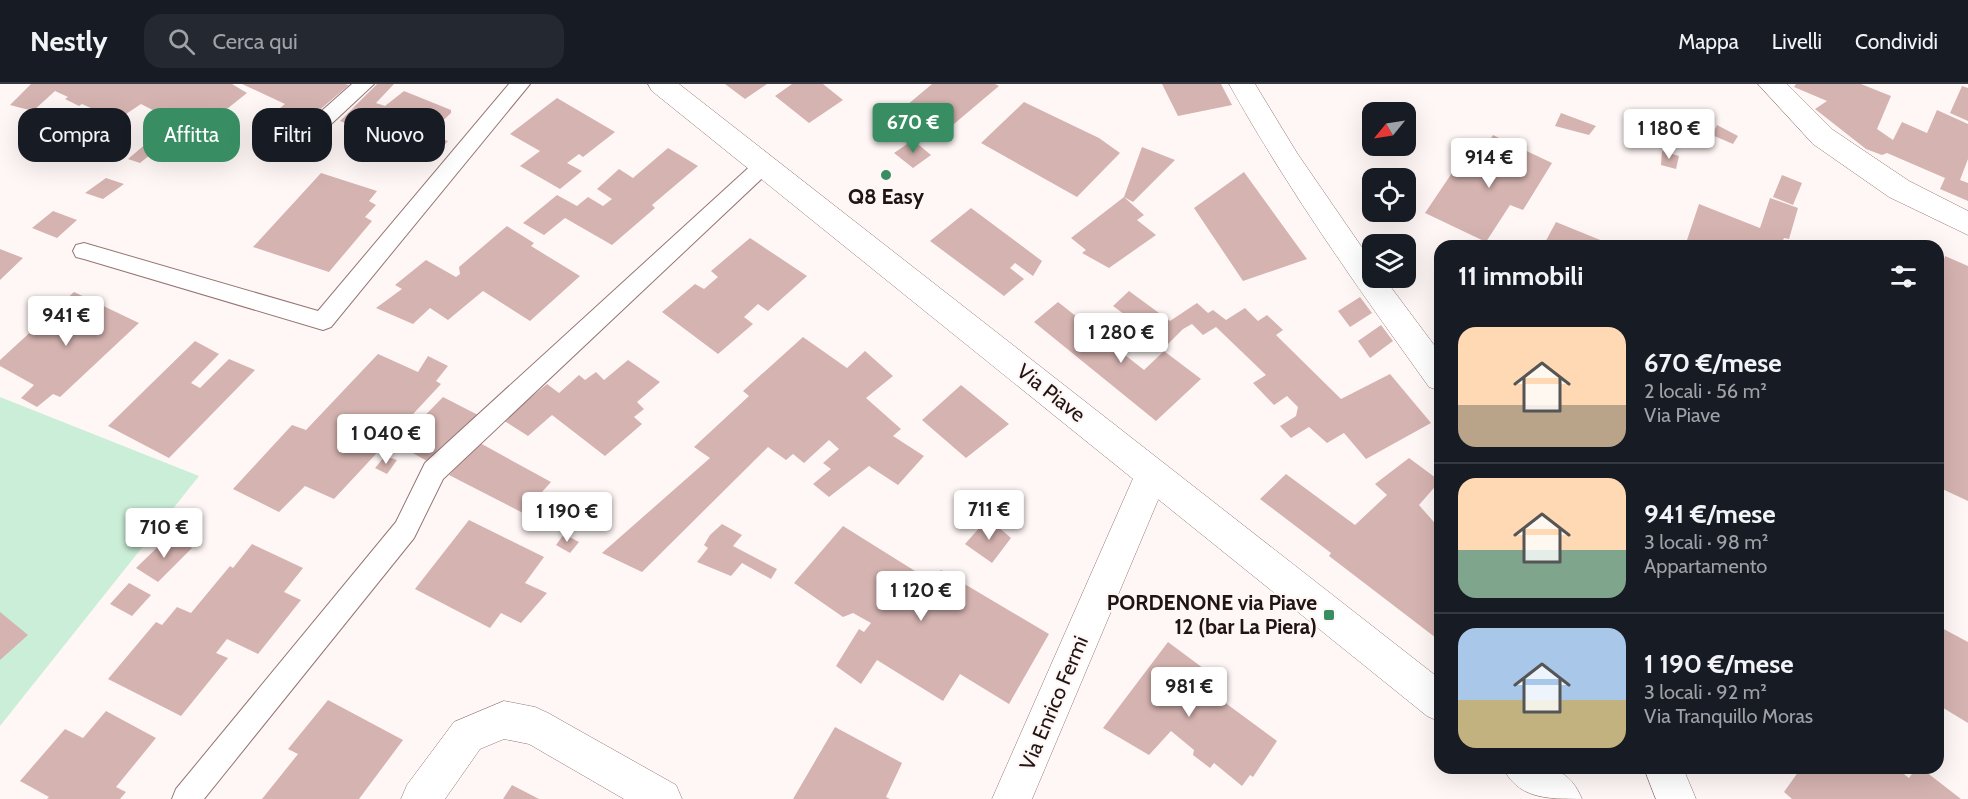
<!DOCTYPE html>
<html lang="it">
<meta charset="utf-8">
<style>
:root{--surface:#171b24;--page:#242831;--text:#f1f3f6;--muted:#9ea1a6;--line:#363941;--accent:#388e62}
body{margin:0;font-family:Cabin,sans-serif;background:var(--page);color:var(--text);height:100vh;display:flex;flex-direction:column;font-size:22px;white-space:nowrap}
*{box-sizing:border-box;margin:0}
p{font-size:20px;color:var(--muted)}
.icon{flex:none;width:33px;height:33px;fill:none;stroke:currentColor;stroke-width:2;stroke-linecap:round;stroke-linejoin:round}
.map{position:relative;flex:1;overflow:hidden}
.panel{position:absolute;left:1434px;top:156px;width:510px;height:534px;display:flex;flex-direction:column;background:var(--surface);border-radius:18px;box-shadow:0 6px 24px #0002}
.panel>*{flex:none}
.top-card{position:absolute;left:18px;top:24px;width:570px;height:54px;display:flex;gap:12px}
.needle{width:39px;rotate:240deg}
.controls{position:absolute;left:1362px;top:18px;display:grid;gap:12px}
.controls a{display:grid;place-items:center;width:54px;height:54px;border-radius:12px;background:var(--surface);box-shadow:0 6px 24px #0002;font-size:30px}
.price{position:absolute;translate:-50% -51px;padding:0 14px;border-radius:6px;background:#fff;color:#222;font-size:20px;line-height:39px;filter:drop-shadow(0 2px 3px #0008)}
.price::after{content:'';position:absolute;left:50%;top:36px;width:18px;height:14px;margin-left:-9px;background:inherit;clip-path:polygon(0 0,100% 0,50% 100%)}
.price.selected{background:var(--accent);color:#fff}
ul{padding:0;list-style:none}
li{display:flex;align-items:center;gap:18px;height:150px;padding:0 24px}
li+li{border-top:2px solid var(--line)}
li span{display:grid;place-items:center;flex:none;width:168px;height:120px;border-radius:18px;color:#555}
li>.icon{margin-inline-start:auto}
span .icon{width:72px;height:72px;fill:#fffc;stroke-width:1}
li b{font-size:26px}
h2{display:flex;justify-content:space-between;align-items:center;height:72px;padding:0 24px;font-size:26px}
.tag{padding:0 21px;border-radius:18px;background:var(--surface);box-shadow:0 6px 24px #0002;font-size:21px;line-height:54px}
.tag.selected{background:var(--accent);color:#fff}
header{display:flex;align-items:center;gap:36px;box-sizing:border-box;height:84px;padding:0 30px;background:var(--surface);border-bottom:2px solid var(--line)}
header strong{font-size:28px}
nav{display:flex;gap:33px;margin-inline-start:auto;font-size:21px}
.search{width:420px;height:54px;background:var(--page);display:flex;align-items:center;gap:15px;box-sizing:border-box;padding:0 21px;border-radius:18px;color:var(--muted);font-size:22px}
.map>svg:first-child{display:block}
.green{fill:#caeed7}
.building{fill:#d5b3b0}
.lines{fill:none;stroke-linecap:round;stroke-linejoin:round}
.service-casing{stroke:#967674;stroke-width:2}
.minor-casing{stroke:#967674;stroke-width:1}
.tertiary-casing{stroke:#967674;stroke-width:1}
.service{fill:#fff;fill-rule:evenodd}
.minor{fill:#fff;fill-rule:evenodd}
.tertiary{fill:#fff;fill-rule:evenodd}
.poi-dot{fill:#388e62;stroke:#fff7f6;stroke-width:2}
.labels{text-anchor:middle;stroke-width:4.5;stroke-linejoin:round;paint-order:stroke}
.poi-label{font-size:21px;font-weight:bold;fill:#211514;stroke:#fff7f6}
.street-label{font-size:21px;fill:#211514;stroke:#fff7f6}
</style>
<header>
<strong>Nestly</strong>
<div class="search"><svg class="icon" aria-label="search" viewBox="0 0 24 24"><circle cx="10" cy="10" r="6"/><path d="M15 15l6 6"/></svg>Cerca qui</div>
<nav><a>Mappa</a><a>Livelli</a><a>Condividi</a></nav>
</header>
<div class="map">
<svg width="1968" height="715" viewBox="0 0 1968 715">
<rect width="100%" height="100%" fill="#fff7f6"/>
<path class="green" d="M0,313L199,392L0,642Z"/>
<path class="building" d="M31,0H232L247,9L193,52L172,41L176,38L141,20L117,36L82,20L79,22L65,15L68,13L55,7L33,27L10,21Z
M242,0H345L349,1L303,40L275,28L285,20Z
M377,0H394L376,19L385,22L404,7L451,26V29L431,48L426,50L448,57L437,69L391,54L393,51L369,42L365,46L340,37Z
M725,0H767L745,15Z
M792,0H823L843,16L809,39L775,12Z
M932,0H995L999,2L948,45L907,21Z
M1162,0H1221L1232,21L1178,32Z
M1796,0H1861L1891,12L1877,45L1893,56L1902,38L1927,49L1937,26L1968,40V75L1960,96L1968,99V117L1940,105L1945,94L1887,69L1882,71L1866,65L1815,25L1827,17L1794,3Z
M1962,2L1968,4V37L1950,29Z
M557,14L615,48L583,73L579,70L567,79L582,87L560,105L520,82L540,67L510,50Z
M1024,18L1099,54L1120,69L1077,113L981,59Z
M1561,29L1596,42L1589,51L1555,42Z
M1717,41L1738,52L1733,60L1712,51Z
M1493,51L1552,79L1523,126L1510,121L1486,158L1425,129L1458,80L1470,87Z
M913,56L931,71L913,84L894,69Z
M148,58L160,63L140,79L128,75Z
M1142,63L1175,76L1133,118L1124,113L1144,131L1137,136L1156,151L1109,184L1082,169L1086,166L1071,154L1124,113Z
M668,64L698,82L652,121L655,124L612,161L565,134L544,151L523,139L557,111L577,122L588,113L603,122L612,115L597,105L619,85L633,94Z
M1662,67L1679,72L1676,85L1661,81Z
M1244,88L1307,175L1243,197L1194,124Z
M321,89L377,107L369,117L376,121L365,133L372,137L329,188L253,163Z
M1782,91L1802,99L1793,121L1773,113Z
M106,94L124,100L103,115L85,109Z
M1770,114L1798,124L1789,155L1784,154L1780,162H1685L1699,120L1760,144Z
M971,124L1042,177L1033,192L1015,179L1010,184L1024,195L1004,212L930,157Z
M53,127L77,136L57,154L32,144Z
M1556,138L1615,162H1543Z
M507,142L534,159L531,162L580,192L530,237L483,207L448,236L430,224L413,240L376,224L402,205L395,201L426,176L456,193L460,190L459,183Z
M750,154L807,192L768,227L758,220L744,233L753,240L718,270L662,228L695,200L704,205L718,193L711,187Z
M0,165L23,174L0,196Z
M1945,172L1968,182V417L1938,403V197Z
M1129,207L1170,237L1197,219L1208,229L1213,226L1226,236L1245,224L1258,237L1267,231L1283,246L1276,251L1341,315L1390,290L1431,339L1366,375L1344,349L1327,359L1309,343L1291,354L1280,342L1296,332L1298,323L1287,312L1274,321L1253,299L1266,291L1216,243L1203,251L1192,240L1183,245L1162,266L1135,246L1140,242L1113,222Z
M74,208L139,239L60,313L53,310L37,323L21,314L34,301L0,282V276Z
M1360,213L1372,229L1350,243L1338,227Z
M1058,218L1144,286L1164,267L1201,295L1156,337L1034,238Z
M1381,241L1393,257L1370,274L1358,257Z
M803,253L847,284L865,267L893,292L866,314L901,345L893,352L924,372L898,401L869,382L829,413L813,400L831,385L823,379L839,365L829,356L804,379L793,370L786,376L768,363L642,488L602,469L710,374L694,363L749,312L743,307Z
M195,257L219,270L191,299L200,304L229,275L255,286L169,374L108,342Z
M378,270L418,288L428,272L448,282L436,297L441,300L334,415L305,402L279,428L233,405L292,341L306,346Z
M628,276L660,298L637,318L644,325L634,333L642,340L605,372L552,331L528,352L503,336L547,300L559,309L579,291L585,296L596,288L604,296Z
M961,301L1009,340L966,374L922,336Z
M443,313L478,331L427,377L397,360Z
M480,359L551,398L523,429L449,391Z
M385,372L397,376L387,390L375,384Z
M1409,374L1440,397L1419,421L1440,445V557L1329,472L1331,469L1260,415L1286,390L1355,441L1387,411L1375,400Z
M988,434L1011,454L992,479L965,460Z
M469,436L544,473L525,499L547,509L521,539L501,529L490,544L415,505Z
M722,440L742,451L733,462L777,485L771,495L742,479L731,492L697,478L708,464L704,461L710,451Z
M843,442L931,497L941,486L1049,550L1009,620L960,590L943,617L877,576L861,600L836,582L859,545L864,548L871,539L853,529L843,533L794,499Z
M564,450L579,458L570,469L556,461Z
M169,452L192,464L158,498L136,484Z
M252,460L303,484L284,508L301,516L258,570L227,555L216,569L228,574L181,632L108,595L156,538L162,541L177,523L191,529L230,482L233,484Z
M129,499L151,511L132,532L110,520Z
M0,528L28,551L0,576Z
M1938,542L1968,558V639L1940,622L1938,627Z
M1168,558L1211,590L1201,601L1277,657L1253,693L1250,691L1242,702L1214,679L1210,684L1193,671L1194,666L1171,647L1149,671L1103,644Z
M328,616L403,656L359,715H262L298,670L288,665Z
M106,627L156,654L116,703L126,708L120,715H47L49,713L20,697L65,645L83,654Z
M835,643L902,679L886,713L890,715H793Z
M1801,684H1896L1909,694L1916,684H1921L1961,715H1792L1784,708Z
M512,701L539,715H503Z"/>
<g class="lines">
<defs>
<path id="service" d="M352,0H374L313,57L306,59L299,57L296,52L299,47Z
M509,0H530L331,243L323,246L84,175L76,173L73,167L76,161L84,159L318,227Z
M764,73L771,76L774,81L771,86L443,395L414,454L204,715H172L176,705L396,438L425,379L757,76Z"/>
<path id="minor" d="M1229,0H1255L1297,69L1372,178V194H1384L1440,269V307L1429,303C1358,204 1288,106 1229,0Z
M1758,0H1787L1833,46L1909,97L1968,127V151L1889,113L1813,60Z
M1152,375L1164,380L1169,390L1032,715H992L1135,390L1140,380Z
M504,617L535,623L548,629L676,701L682,715H624L529,660L504,655L480,665L445,715H401L407,701L454,638Z
M1644,684H1683L1696,715H1656Z"/>
<path id="tertiary" d="M648,0H679L1440,595V638L1427,632L652,7Z
M1503,684C1538,684 1566,676 1582,715C1546,715 1519,715 1503,684Z"/>
</defs>
<use href="#service" class="service-casing"/>
<use href="#minor" class="minor-casing"/>
<use href="#tertiary" class="tertiary-casing"/>
<use href="#service" class="service"/>
<use href="#minor" class="minor"/>
<use href="#tertiary" class="tertiary"/>
</g>
<g class="poi-dot">
<circle cx="886" cy="91" r="6"/>
<rect x="1323" y="525" width="12" height="12" rx="3"/>
</g>
<g class="labels">
<g class="poi-label">
<text x="886" y="120">Q8 Easy</text>
<text x="1317" y="526" text-anchor="end">PORDENONE via Piave<tspan x="1317" dy="24">12 (bar La Piera)</tspan></text>
</g>
<g class="street-label">
<text transform="translate(1051 309) rotate(38)" y="7">Via Piave</text>
<text transform="translate(1054 619) rotate(-67)" y="7">Via Enrico Fermi</text>
</g>
</g>
</svg>
<div class="controls">
<a><svg class="needle" viewBox="-14 -14 28 28"><path d="M0-13l5 13h-10z" fill="#e53935"/><path d="M0 13l5-13h-10z" fill="#9ea1a6"/></svg></a>
<a><svg class="icon" aria-label="locate" viewBox="0 0 24 24"><circle cx="12" cy="12" r="6"/><path d="M12 2v4M12 18v4M2 12h4M18 12h4"/></svg></a>
<a><svg class="icon" aria-label="layers" viewBox="0 0 24 24"><path d="M12 4l9 5-9 5-9-5zM3 14l9 5 9-5"/></svg></a>
</div>
<b class="price selected" style="left:913px;top:70px">670 €</b>
<b class="price" style="left:1669px;top:76px">1 180 €</b>
<b class="price" style="left:1489px;top:105px">914 €</b>
<b class="price" style="left:66px;top:263px">941 €</b>
<b class="price" style="left:1121px;top:280px">1 280 €</b>
<b class="price" style="left:386px;top:381px">1 040 €</b>
<b class="price" style="left:989px;top:457px">711 €</b>
<b class="price" style="left:567px;top:459px">1 190 €</b>
<b class="price" style="left:164px;top:475px">710 €</b>
<b class="price" style="left:921px;top:538px">1 120 €</b>
<b class="price" style="left:1189px;top:634px">981 €</b>
<div class="top-card">
<a class="tag">Compra</a>
<a class="tag selected">Affitta</a>
<a class="tag">Filtri</a>
<a class="tag">Nuovo</a>
</div>
<section class="panel">
<h2>11 immobili<svg class="icon" aria-label="filters" viewBox="0 0 24 24"><path d="M4 7h16M4 17h16"/><circle cx="9" cy="7" r="2"/><circle cx="15" cy="17" r="2"/></svg></h2>
<ul>
<li><span style="background:linear-gradient(#ffd9b3 65%,#b9a48a 0)"><svg class="icon" aria-label="home" viewBox="0 0 24 24"><path d="M3 11l9-7 9 7M6 9v11h12V9"/></svg></span><div><b>670 €/mese</b><p>2 locali · 56 m²</p><p>Via Piave</p></div></li>
<li><span style="background:linear-gradient(#ffd9b3 60%,#7fa58c 0)"><svg class="icon" aria-label="home" viewBox="0 0 24 24"><path d="M3 11l9-7 9 7M6 9v11h12V9"/></svg></span><div><b>941 €/mese</b><p>3 locali · 98 m²</p><p>Appartamento</p></div></li>
<li><span style="background:linear-gradient(#a9c7e8 60%,#c2b280 0)"><svg class="icon" aria-label="home" viewBox="0 0 24 24"><path d="M3 11l9-7 9 7M6 9v11h12V9"/></svg></span><div><b>1 190 €/mese</b><p>3 locali · 92 m²</p><p>Via Tranquillo Moras</p></div></li>
</ul>
</section>
</div>
